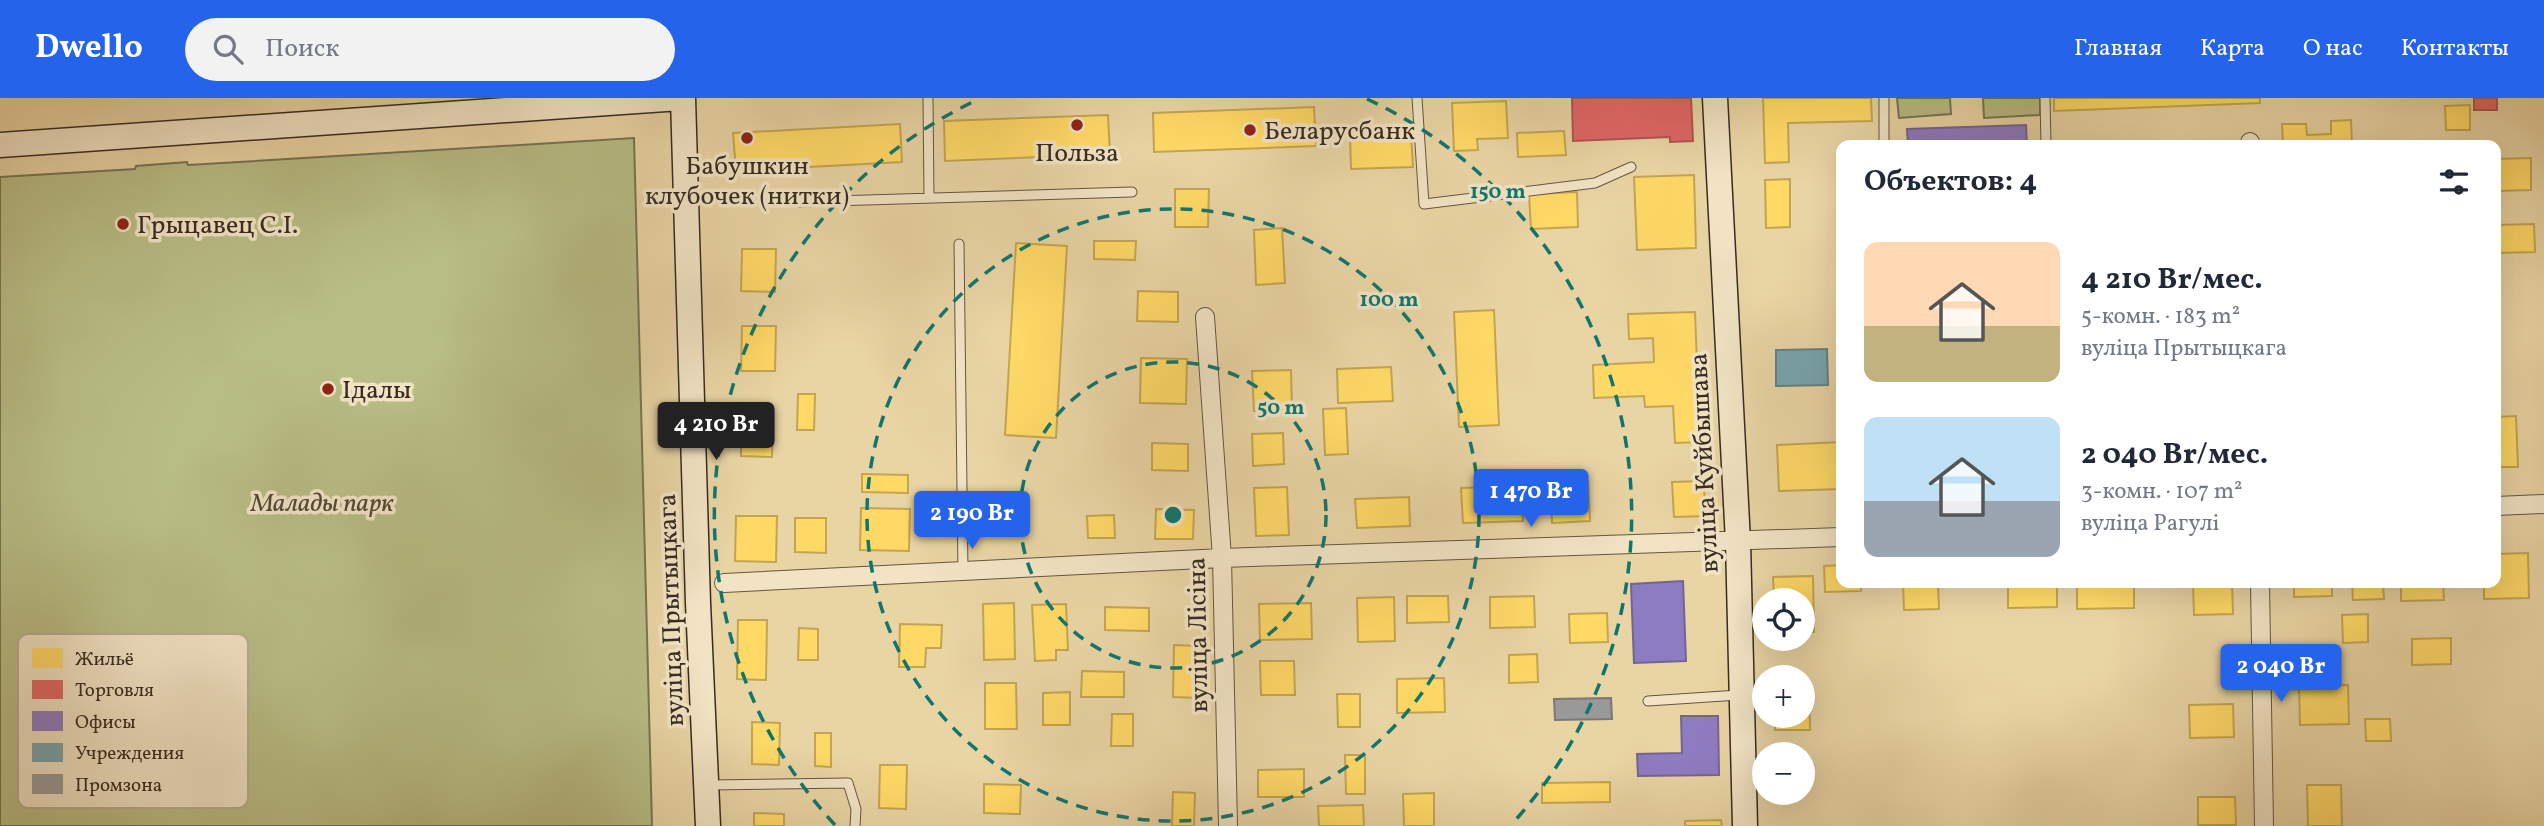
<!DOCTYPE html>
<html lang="ru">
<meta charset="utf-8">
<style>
:root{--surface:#fff;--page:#f2f2f3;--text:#1f2937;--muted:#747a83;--accent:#2563eb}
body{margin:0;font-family:Vollkorn,serif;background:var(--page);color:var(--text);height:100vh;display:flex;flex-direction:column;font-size:26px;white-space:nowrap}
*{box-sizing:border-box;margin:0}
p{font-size:23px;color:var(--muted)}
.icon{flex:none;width:38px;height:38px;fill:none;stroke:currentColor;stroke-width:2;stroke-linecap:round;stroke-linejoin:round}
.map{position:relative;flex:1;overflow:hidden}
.side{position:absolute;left:1836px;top:42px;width:665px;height:448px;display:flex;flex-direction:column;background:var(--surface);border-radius:14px;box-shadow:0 7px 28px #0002}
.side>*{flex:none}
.tools{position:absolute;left:1752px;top:490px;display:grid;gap:14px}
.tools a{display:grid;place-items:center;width:63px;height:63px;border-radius:50%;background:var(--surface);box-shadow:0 7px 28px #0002;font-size:35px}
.price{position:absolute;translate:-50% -60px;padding:0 16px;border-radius:7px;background:var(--accent);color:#fff;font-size:23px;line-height:46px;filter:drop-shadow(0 2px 4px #0008)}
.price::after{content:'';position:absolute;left:50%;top:42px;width:21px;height:16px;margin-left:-10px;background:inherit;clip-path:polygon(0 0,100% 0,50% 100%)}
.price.selected{background:#222;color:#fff}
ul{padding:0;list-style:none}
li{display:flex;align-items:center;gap:21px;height:175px;padding:0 28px}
li span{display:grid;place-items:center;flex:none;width:196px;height:140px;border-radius:14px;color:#555}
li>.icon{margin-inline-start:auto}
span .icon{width:84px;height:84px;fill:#fffc;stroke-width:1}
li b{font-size:30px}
h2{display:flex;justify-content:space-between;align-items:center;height:84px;padding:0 28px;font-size:30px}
header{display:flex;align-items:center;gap:42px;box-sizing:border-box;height:98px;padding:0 35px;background:var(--accent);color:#fff}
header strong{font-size:33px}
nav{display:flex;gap:38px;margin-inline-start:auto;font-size:24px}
.search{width:490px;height:63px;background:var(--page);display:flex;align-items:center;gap:18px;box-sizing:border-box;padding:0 24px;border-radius:38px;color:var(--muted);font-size:26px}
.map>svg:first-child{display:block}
.green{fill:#b8bc85;stroke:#777454;stroke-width:2}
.homes{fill:#ffd966;stroke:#c3a552;stroke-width:2}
.shops{fill:#e06666;stroke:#ad5552;stroke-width:2}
.offices{fill:#8e7cc3;stroke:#746493;stroke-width:2}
.public{fill:#76a5af;stroke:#638185;stroke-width:2}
.industry{fill:#999;stroke:#7b7875;stroke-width:2}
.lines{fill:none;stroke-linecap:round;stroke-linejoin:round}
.lane-casing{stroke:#635642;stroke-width:11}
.street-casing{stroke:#635642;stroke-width:20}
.secondary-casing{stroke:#362c22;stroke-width:27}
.lane{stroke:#f1e3c4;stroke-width:9}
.street{stroke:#f1e3c4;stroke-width:18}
.secondary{stroke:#f1e3c4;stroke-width:24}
.ring{fill:none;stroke:#0f766e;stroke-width:3.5;stroke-dasharray:12 9}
.poi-dot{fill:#8f2418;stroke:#f1e3c4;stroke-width:2.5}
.labels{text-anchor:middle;stroke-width:7;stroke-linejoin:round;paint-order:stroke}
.poi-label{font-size:26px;fill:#362c22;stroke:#f1e3c4;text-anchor:start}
.street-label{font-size:26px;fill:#362c22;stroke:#f1e3c4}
.park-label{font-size:26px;font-style:italic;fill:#504936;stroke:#f1e3c4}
.key{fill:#f1e3c4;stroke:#b9ac93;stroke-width:2}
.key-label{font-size:19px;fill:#362c22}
.centre{fill:#0f766e;stroke:#f1e3c4;stroke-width:3.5}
.ring-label{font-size:21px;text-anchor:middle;font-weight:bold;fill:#0f766e;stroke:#f1e3c4;stroke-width:7;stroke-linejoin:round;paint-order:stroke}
</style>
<header>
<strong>Dwello</strong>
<div class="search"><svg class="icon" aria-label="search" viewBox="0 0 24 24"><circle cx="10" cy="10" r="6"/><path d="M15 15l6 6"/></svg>Поиск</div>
<nav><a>Главная</a><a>Карта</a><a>О нас</a><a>Контакты</a></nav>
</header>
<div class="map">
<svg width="2544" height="728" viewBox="0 0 2544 728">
<rect width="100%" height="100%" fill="#e9d4a4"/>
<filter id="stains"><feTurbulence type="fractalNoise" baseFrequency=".00286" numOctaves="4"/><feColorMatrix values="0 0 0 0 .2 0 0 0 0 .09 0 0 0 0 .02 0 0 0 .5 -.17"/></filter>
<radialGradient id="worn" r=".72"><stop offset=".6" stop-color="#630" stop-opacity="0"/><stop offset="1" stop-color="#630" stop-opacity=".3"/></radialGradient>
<path class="green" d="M1897,0H1950L1951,16L1899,20Z
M1983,0H2040V17L1984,20Z
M634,40L652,728H0V79L135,71L136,68L187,64L188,67Z"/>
<path class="homes" d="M1763,0H1871L1872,23L1788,25L1789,64L1765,65Z
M2054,0H2260V5L2054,13Z
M1506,3L1508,40L1477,41L1478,52L1454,53L1452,5Z
M2470,7V32H2446L2445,8Z
M1314,9L1316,48L1154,54L1153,15Z
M1108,17L1110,56L945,63L944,23Z
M2351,22L2352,47H2283L2282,26H2306L2307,37L2331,36V23Z
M900,26L902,64L736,73L733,35Z
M1564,33L1566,57L1518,59L1517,35Z
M1411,36L1413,69L1351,71L1350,38Z
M2531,60V92L2497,93L2496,61Z
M1694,77L1696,150L1637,152L1634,79Z
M1790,81V129L1766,130L1765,82Z
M1175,91H1209L1208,129H1175Z
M1577,94L1578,129L1531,131L1529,96Z
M2534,126L2535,154L2496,155V127Z
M1282,130L1285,185L1256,187L1254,132Z
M1094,143H1136L1135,162L1094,161Z
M1016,145L1067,148L1056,340L1005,337Z
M742,151H776L775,194L741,193Z
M1138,193L1178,194V224L1137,223Z
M1494,212L1499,327L1459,329L1454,214Z
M1695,214L1700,344L1675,345L1673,308L1645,309L1644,298L1594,300L1593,267L1654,264L1653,240L1629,241L1628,216Z
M742,228H776L775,273H741Z
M1141,260L1187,261L1186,306L1140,305Z
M1391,269L1393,303L1338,305L1337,271Z
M1291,272L1292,311L1254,313L1252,273Z
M798,296H815L814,332H797Z
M1346,310L1348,356L1325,357L1323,311Z
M741,318H773L772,359L741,358Z
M2516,318L2518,369H2496V319Z
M1283,335L1284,366L1253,368L1252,336Z
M1841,344V391L1779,393L1777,347Z
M1152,345L1188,346V373L1152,372Z
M862,376L908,377V395L862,394Z
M1704,383L1705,418L1674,419L1672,384Z
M1588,384L1590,423L1552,425L1551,386Z
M1521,388L1523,423L1463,425L1461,390Z
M1287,389L1289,437L1256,438L1254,390Z
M1409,399L1410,428L1357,430L1355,401Z
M861,410L910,411L909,453L860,452Z
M1156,411L1194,412L1193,441H1155Z
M1114,417L1115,440H1088L1087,418Z
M736,418H777L776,464L735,463Z
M795,420H826V455L795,454Z
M2528,455L2529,500L2484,501V485H2496V456Z
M1841,467V485H1861V493L1825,494L1824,468Z
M1813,478L1814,534H1802V502H1774L1773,479Z
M1903,485H1938L1939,511L1904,512Z
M2008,485H2057V509L2008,510Z
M2077,485H2134V510L2077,511Z
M2193,485H2232L2233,516L2194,517Z
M2294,485H2332V498L2294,499Z
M2352,485H2383L2384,501L2353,502Z
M2401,485H2443L2444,502L2401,503Z
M1407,498H1448L1449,524L1407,525Z
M1534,498L1535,529L1490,530V499Z
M1394,499L1395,543L1358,544L1357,500Z
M1014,505L1015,561L984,562L983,506Z
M1311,505L1312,541L1260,542L1259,506Z
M1066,506L1068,552H1056V562L1035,563L1032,507Z
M1105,509L1149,510V533L1105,532Z
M1607,515L1608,544L1570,545L1569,516Z
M2368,516V544L2343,545L2342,517Z
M738,522H767L766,582L737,581Z
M900,526L942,527L941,550H926L925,569H899Z
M799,530L818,531V562H798Z
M2451,540V566L2412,567V541Z
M1174,547L1200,548V600L1173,599Z
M1537,556L1538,584L1509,585V557Z
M1260,563H1294L1295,597H1261Z
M1082,573L1124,574V599H1081Z
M1444,580L1445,614L1397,615V581Z
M985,585H1016L1017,631H985Z
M1802,585H1809L1810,632H1775V618H1802Z
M2348,587L2349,626L2300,627L2299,588Z
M1070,594V627H1043V595Z
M1337,596H1360V629H1338Z
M2233,606L2234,639L2190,640L2189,607Z
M1112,616H1133V648H1111Z
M2365,621H2390L2391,643H2366Z
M752,624L780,625L779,667L752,666Z
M815,635H831V669L815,668Z
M1345,657H1365V696H1346Z
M880,667H907L906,711L879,710Z
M1304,671V699H1258V672Z
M1610,684V704L1542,705V685Z
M984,686L1021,687L1020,716L984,715Z
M2307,687H2341L2342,728H2308Z
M1173,694L1195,695L1194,728H1172Z
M1434,695V728H1404L1403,696Z
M2198,699H2235L2236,727H2198Z
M1363,707L1364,728H1319L1318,708Z
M754,715L784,716V728H754Z
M1721,722L1722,728H1685V723Z"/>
<path class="shops" d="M1572,0H1691L1693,43L1670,44V39L1573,43Z
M2474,0H2497V12H2474Z"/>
<path class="offices" d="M2026,27L2027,47H1908L1907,31Z
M1683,483L1686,563L1634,565L1631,486Z
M1681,618H1718L1719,677L1638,678L1637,656L1682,655Z"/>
<path class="public" d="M1827,251L1828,287L1776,288V252Z"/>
<path class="industry" d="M1611,600L1612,621L1555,622L1554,601Z"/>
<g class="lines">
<defs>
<path id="lane" d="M928,0L929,100
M1417,0L1424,106L1595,85L1631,69
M2045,0L2046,47
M1884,47V0
M799,104L1132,94
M959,146L963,473
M1648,603L1739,597
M709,687L848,685L856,711L855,728"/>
<path id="street" d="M2250,44V47
M1205,219L1222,460L1228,728
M2496,408L2544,406
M724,485L1222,460L1841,439
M2260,485L2264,728"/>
<path id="secondary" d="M683,0L698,505L708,728
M1715,0L1738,444L1745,728
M0,47L680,0"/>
</defs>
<use href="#lane" class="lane-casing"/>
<use href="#street" class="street-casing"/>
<use href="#secondary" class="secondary-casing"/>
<use href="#lane" class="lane"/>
<use href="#street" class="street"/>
<use href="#secondary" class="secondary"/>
</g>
<g class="ring">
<circle cx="1173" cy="417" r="153"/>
<circle cx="1173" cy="417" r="306"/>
<path d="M835 727A459 459 0 0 1 979 1M1367 1A459 459 0 0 1 1511 727"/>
</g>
<g class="poi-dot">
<circle cx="1077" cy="27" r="7"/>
<circle cx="1250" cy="32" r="7"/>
<circle cx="747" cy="40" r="7"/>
<circle cx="123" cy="126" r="7"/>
<circle cx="328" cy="291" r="7"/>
</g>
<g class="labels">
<g class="poi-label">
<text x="1264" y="41">Беларусбанк</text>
<text x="1077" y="63" text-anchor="middle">Польза</text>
<text x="747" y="76" text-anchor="middle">Бабушкин<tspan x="747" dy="30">клубочек (нитки)</tspan></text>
<text x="137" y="135">Грыцавец С.І.</text>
<text x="342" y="300">Ідалы</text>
</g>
<g class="street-label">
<text transform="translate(1703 365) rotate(-93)" y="9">вуліца Куйбышава</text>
<text transform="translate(670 512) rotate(-92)" y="9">вуліца Прытыцкага</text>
<text transform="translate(1197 537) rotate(-91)" y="9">вуліца Лісіна</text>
</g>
<g class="park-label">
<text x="322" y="413">Малады парк</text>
</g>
</g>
<rect x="18" y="536" width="230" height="174" rx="10" class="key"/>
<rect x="32" y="550" width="31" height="20" fill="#ffd966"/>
<rect x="32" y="582" width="31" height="19" fill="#e06666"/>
<rect x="32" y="613" width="31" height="20" fill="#8e7cc3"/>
<rect x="32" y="645" width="31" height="19" fill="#76a5af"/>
<rect x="32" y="676" width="31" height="20" fill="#999"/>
<g class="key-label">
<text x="75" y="567">Жильё</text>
<text x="75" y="598">Торговля</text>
<text x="75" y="630">Офисы</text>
<text x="75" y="661">Учреждения</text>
<text x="75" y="693">Промзона</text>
</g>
<circle cx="1173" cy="417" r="10" class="centre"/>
<g class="ring-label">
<text x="1498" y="100">150 m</text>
<text x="1389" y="208">100 m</text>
<text x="1281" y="316">50 m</text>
</g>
<rect width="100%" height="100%" filter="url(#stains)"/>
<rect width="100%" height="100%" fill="url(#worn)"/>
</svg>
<div class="tools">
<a><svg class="icon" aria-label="locate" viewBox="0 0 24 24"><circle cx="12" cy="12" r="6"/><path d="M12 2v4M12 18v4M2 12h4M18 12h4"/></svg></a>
<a>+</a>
<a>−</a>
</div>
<b class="price selected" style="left:716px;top:364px">4 210 Br</b>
<b class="price" style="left:1531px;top:431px">1 470 Br</b>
<b class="price" style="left:972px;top:453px">2 190 Br</b>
<b class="price" style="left:2281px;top:606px">2 040 Br</b>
<section class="side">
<h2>Объектов: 4<svg class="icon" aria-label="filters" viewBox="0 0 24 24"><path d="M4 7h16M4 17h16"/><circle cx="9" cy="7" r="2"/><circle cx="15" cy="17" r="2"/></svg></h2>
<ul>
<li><span style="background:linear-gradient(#ffd9b3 60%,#c2b280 0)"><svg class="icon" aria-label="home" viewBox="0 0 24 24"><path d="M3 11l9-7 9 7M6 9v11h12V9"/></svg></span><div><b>4 210 Br/мес.</b><p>5-комн. · 183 m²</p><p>вуліца Прытыцкага</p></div></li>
<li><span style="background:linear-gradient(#bfe0f5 60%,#9aa5b1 0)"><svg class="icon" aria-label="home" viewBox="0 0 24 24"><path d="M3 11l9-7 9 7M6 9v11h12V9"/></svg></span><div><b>2 040 Br/мес.</b><p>3-комн. · 107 m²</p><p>вуліца Рагулі</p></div></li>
</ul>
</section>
</div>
